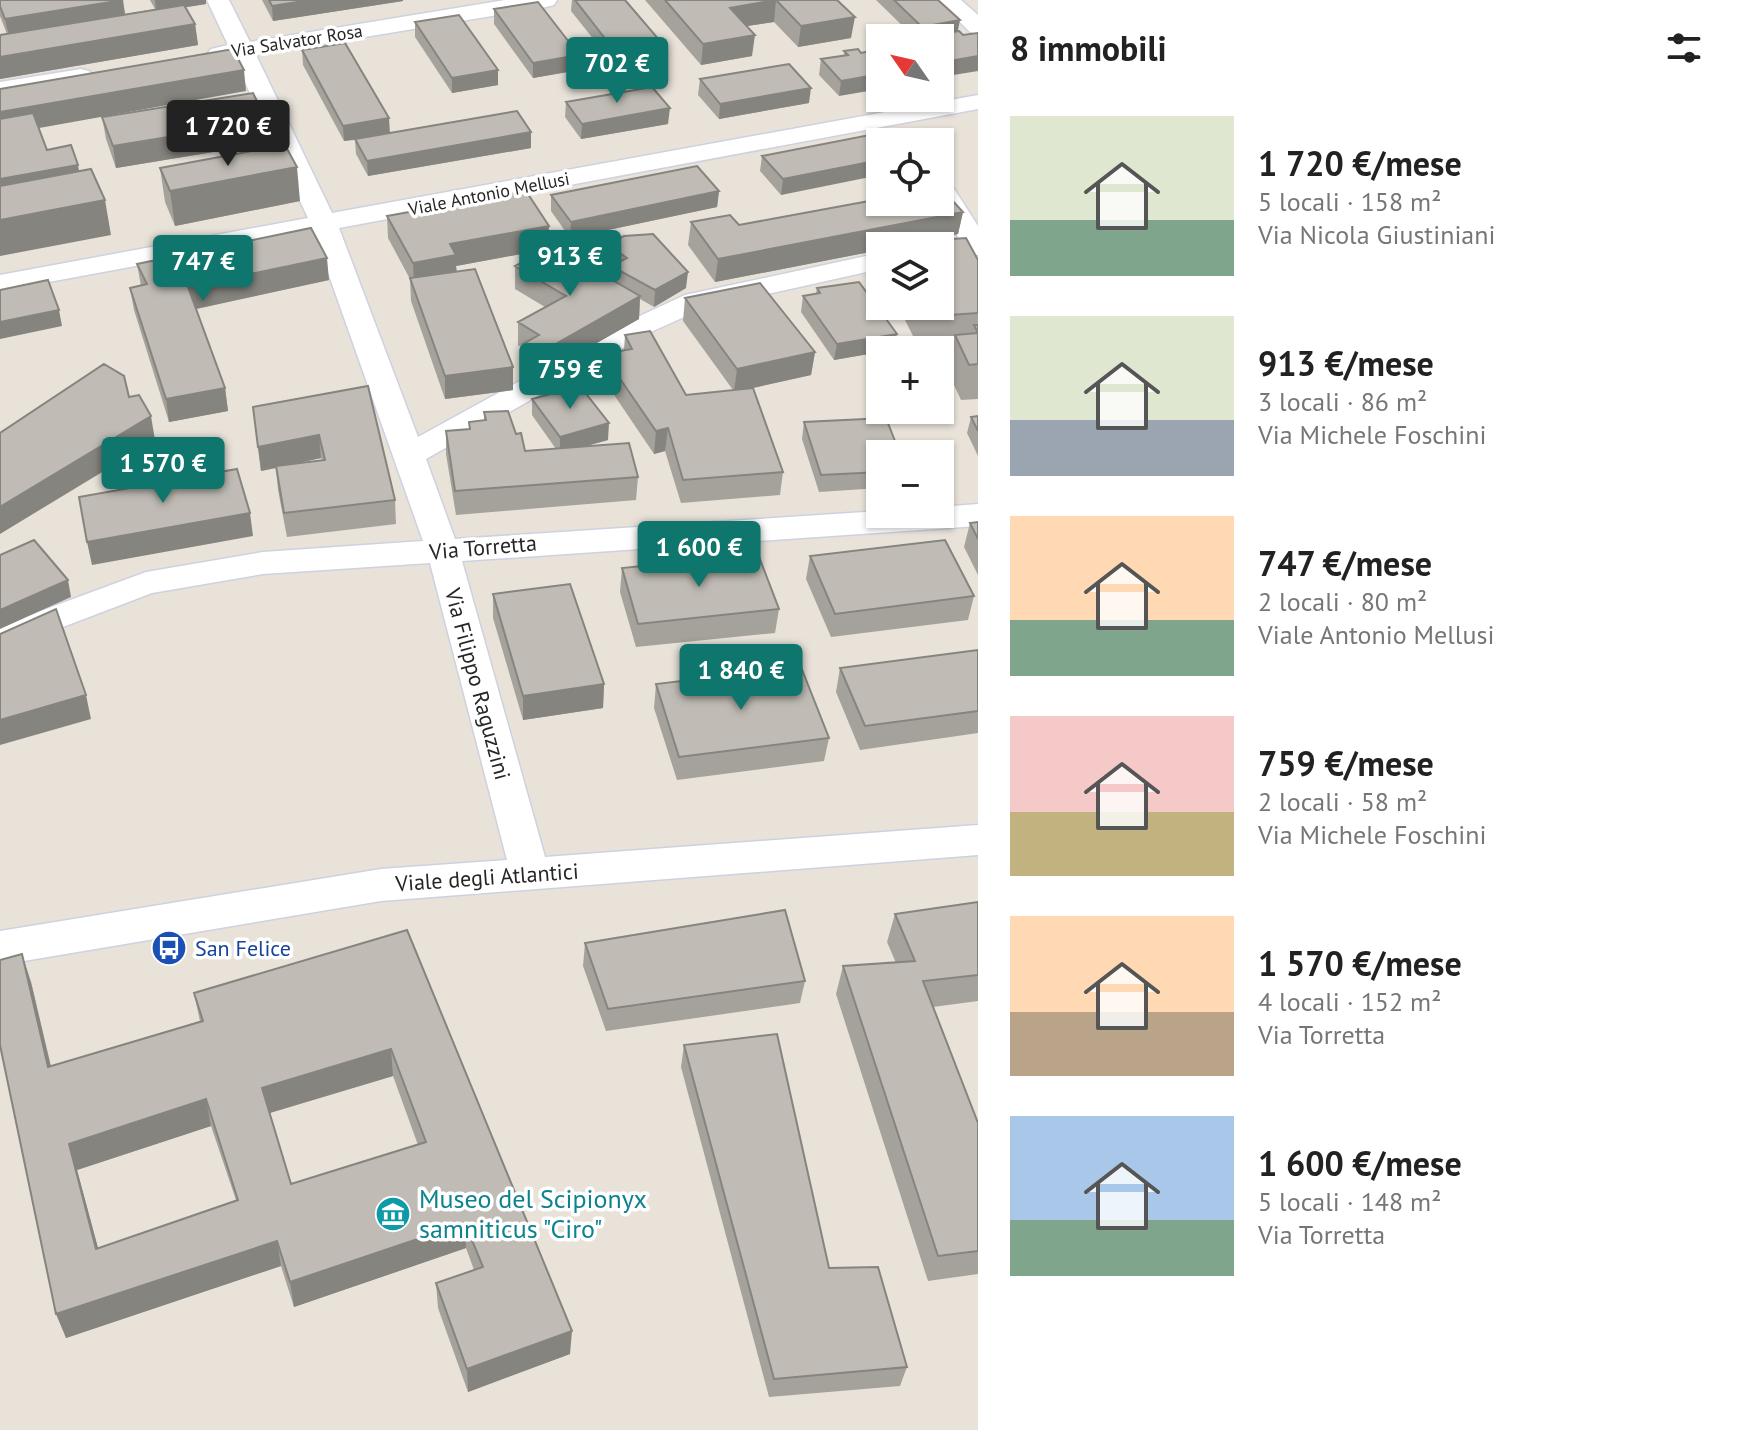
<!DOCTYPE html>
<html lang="it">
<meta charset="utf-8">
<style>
:root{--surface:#fff;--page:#f6f6f6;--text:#222;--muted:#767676;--accent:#0f766e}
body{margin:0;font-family:"PT Sans",sans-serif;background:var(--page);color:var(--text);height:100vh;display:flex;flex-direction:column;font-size:30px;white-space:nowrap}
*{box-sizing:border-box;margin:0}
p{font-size:26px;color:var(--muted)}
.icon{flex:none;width:44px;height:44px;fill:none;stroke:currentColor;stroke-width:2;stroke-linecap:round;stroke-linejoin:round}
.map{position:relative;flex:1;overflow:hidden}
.details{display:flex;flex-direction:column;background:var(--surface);width:760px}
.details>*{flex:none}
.needle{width:52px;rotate:304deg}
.fabs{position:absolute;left:866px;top:24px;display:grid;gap:16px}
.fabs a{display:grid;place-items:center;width:88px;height:88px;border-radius:0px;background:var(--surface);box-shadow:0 2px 6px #0004;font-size:40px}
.price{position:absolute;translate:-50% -68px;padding:0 18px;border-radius:8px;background:var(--accent);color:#fff;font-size:26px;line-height:52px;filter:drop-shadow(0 2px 4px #0008)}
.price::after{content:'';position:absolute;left:50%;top:48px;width:24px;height:18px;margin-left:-12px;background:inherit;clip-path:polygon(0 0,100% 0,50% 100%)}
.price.on{background:#222;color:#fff}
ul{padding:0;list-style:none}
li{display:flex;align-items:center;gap:24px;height:200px;padding:0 32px}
li span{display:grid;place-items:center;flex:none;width:224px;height:160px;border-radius:0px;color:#555}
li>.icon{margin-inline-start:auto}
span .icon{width:96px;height:96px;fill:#fffc;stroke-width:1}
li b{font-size:34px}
h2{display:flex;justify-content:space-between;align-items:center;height:96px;padding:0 32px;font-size:34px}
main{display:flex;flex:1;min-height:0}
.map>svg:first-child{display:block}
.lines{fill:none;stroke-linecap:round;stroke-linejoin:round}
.street-casing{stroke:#ced1df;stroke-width:3}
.street{fill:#fff;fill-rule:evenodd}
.wall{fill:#a5a29c;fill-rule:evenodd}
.shaded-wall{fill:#86847f}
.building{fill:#c0bcb5;stroke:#86847f;stroke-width:2;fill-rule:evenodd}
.labels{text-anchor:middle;stroke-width:7;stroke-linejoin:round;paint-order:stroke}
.far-street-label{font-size:18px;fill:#262626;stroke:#fff}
.street-label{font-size:22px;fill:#262626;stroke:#fff}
.transit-label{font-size:22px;fill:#164399;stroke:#fff;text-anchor:start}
.near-culture-label{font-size:26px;fill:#0d838f;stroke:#fff;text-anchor:start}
</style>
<main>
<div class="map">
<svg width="978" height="1430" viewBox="0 0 978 1430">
<rect width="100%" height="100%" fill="#e8e2d9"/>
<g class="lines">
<defs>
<path id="street" d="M207,0H229L250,42L505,0H557L554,5L546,7L256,55L332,213L978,95V109L339,228L418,437L631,320L685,295L880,253V269L704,308L651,332L426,459L455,539L880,511V514H940V507L978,504V526L462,561L545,857L978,825V855L381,901L0,965V931L381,869L507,860L430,563L263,574L152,593L0,651V626L146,572L263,552L423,541L314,233L0,291V275L308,218L234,59H211L207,54L211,49L228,45Z
M937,0H961L978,15V34L970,32Z
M81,69L89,71L93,76L89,81L0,96V82Z
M940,179L949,181L978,226V255L968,253L936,202H940Z"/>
</defs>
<use href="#street" class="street-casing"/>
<use href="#street" class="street"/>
</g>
<path class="wall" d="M0,0H122L125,14L155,9L150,0H206V4L186,7L195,24L198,45L0,79V35L7,34L0,16Z
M262,0H403V1L273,21Z
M572,0H625L661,42L659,57L614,65L571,11Z
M645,0H837L851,38L798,47L774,22L746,26L752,56L701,65Z
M876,0H938L960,20L941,77L940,76V39L946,37L915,38Z
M494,9L579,70L533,78L494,24Z
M415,22L498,85L452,93L415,37Z
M858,49L839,96L819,75L821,59L844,56V51Z
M302,50L390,133L531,132V148L368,176L356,154L355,140L344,141L303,65Z
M700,79L809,103L719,119L698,95Z
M566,102L668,124L581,139L565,117Z
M102,117L269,143L116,168L106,139Z
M890,131L781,195L760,171L762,156Z
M160,168L300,201L175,226L165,202Z
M940,187L963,212L958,234L925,241L966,238L978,260V399L961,400L947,370L954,337L915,340L898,306H940V246H880V250L715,282L688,245L691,222L730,215L739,225L880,199V202H940Z
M719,191L717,207L570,238L551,211V195Z
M387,216L548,248L610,278L611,266L613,265L606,260L607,244L686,288L654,307L640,299L639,319L537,377L522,367V348L518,345V322L545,307L515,289V266L548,249L456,266L457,272L513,390L445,399L411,301L410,279L388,238Z
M137,264L329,280L196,309L225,388L228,411L169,422L134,310L130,288L141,286Z
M817,288L894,350H880V352L834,360L801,312L803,296L816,294Z
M685,298L815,352L811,375L753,388L783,472L780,495L681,503L665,451L654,454L602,377L603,354L624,350L625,335L686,395L733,390L683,321Z
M368,386L395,500L396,524L287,537L278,490L276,468L261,471L253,407ZM321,458L322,460L295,464Z
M532,399L608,440L583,447L638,477L636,500L456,515L446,454V431L469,429V422L484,420V412L516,434L525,451L556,449L532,415Z
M978,416V456L967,433L971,417Z
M804,422L880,454V488L819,492L802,439Z
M978,522V575L964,547L970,523Z
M810,556L974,596L968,620L831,637L806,579Z
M622,568L779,609L775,633L636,647L620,592Z
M493,594L604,684L603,708L523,720L493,618Z
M978,650V733L860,750L836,692L840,668Z
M656,684L829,738L824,761L677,780L654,708Z
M978,902V1001L933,1007L978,1123V1274L928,1281L836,994L843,966L896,963L887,942L895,914Z
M407,930L570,1354L468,1392L438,1308L436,1283L474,1270L466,1248L294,1307L281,1266L66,1338L31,982L51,1066L200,1021L194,993ZM393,1076L418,1145L291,1184L270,1113ZM211,1126L236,1200L98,1248L77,1170Z
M585,943L805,981L800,1003L606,1031L583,966Z
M684,1045L829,1268L907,1367L900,1386L769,1397L681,1067Z"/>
<path class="shaded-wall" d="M123,0L126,21L10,41L5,19Z
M155,0H206V4L156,12Z
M310,0H403V1L273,21L272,6Z
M776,0L774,22L728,29L730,8Z
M855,17L851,38L798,47L801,26Z
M960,20L957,35L947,33L946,37L920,38L922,27Z
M195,24L198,45L0,79V57Z
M755,35L752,56L701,65L703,44Z
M661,42L659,57L614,65V50Z
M579,55V70L533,78V63Z
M978,56V71L941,77L944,62Z
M244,70L246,91L0,135V112Z
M498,70V85L452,93V78Z
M880,74V89L839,96L841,81Z
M811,88L809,103L719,119L720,104Z
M670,108L668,124L581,139L582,124Z
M389,118L390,134L344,141L343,126Z
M267,121L269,143L116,168L113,146Z
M531,132V148L368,176L367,161Z
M880,160V175L781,195L783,179Z
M78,165L83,193L0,208V179Z
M297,167L300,201L175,226L170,191Z
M719,191L717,207L570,238L571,222Z
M105,200L111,235L0,256V220Z
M963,212L958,234L898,246L882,244V246H880V250L715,282L718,259Z
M549,226L548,249L456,266L457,278L414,286L413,263L450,244Z
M327,258L329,280L191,310L188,287Z
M688,272L686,288L654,307L655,290Z
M640,296L639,319L537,377L538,354Z
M59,310L62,326L0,339V322Z
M897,334L894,350H880V352L834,360L837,344Z
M815,352L811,375L734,392L737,369Z
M513,367V390L445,399V376Z
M225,388L228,411L169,422L166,399Z
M151,416L155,440L0,534V507Z
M609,423L608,440L560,453V437Z
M668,428L665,451L654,454L656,431Z
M319,435L321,458L261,471L258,447Z
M250,513L253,536L92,565L87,542Z
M68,580L71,597L0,629V610Z
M604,684L603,708L523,720V696Z
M86,695L91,719L0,745V720Z
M22,954L31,982L57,1094L48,1067Z
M391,1049L393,1076L266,1114L262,1088Z
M206,1099L211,1126L77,1170L105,1274L96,1249L69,1144Z
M465,1223L466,1248L294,1307L290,1282Z
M277,1241L281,1266L66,1338L56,1314Z
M572,1331L570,1354L468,1392L467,1369Z"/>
<path class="building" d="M0,0H123L5,19L0,6Z
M269,0H310L272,6Z
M575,0H625L661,42L614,50Z
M665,0H837L855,17L801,26L776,0L730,8L755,35L703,44Z
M894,0H938L960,20L922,27Z
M538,2L579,55L533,63L494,9Z
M184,5L195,24L0,57V35Z
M459,15L498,70L452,78L415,22Z
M959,31L963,35L978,33V56L944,62L940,58V39L951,37L947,33Z
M345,43L389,118L343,126L302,50Z
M233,49L244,70L0,112V89Z
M858,49L861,53L880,49V74L841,81L821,59L848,55L844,51Z
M789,64L811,88L720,104L700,79Z
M652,87L670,108L582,124L566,102Z
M253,93L267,121L113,146L102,117Z
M517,111L531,132L367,161L355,139Z
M33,113L47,150L71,145L78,165L0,179V119Z
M890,131L901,142H880V160L783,179L762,156Z
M285,145L297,167L170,191L160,168Z
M697,166L719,191L571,222L551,195Z
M91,169L105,200L0,220V186Z
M940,187L963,212L718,259L691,222L730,215L739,225L880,199V202H940Z
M526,191L549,226L450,244L456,255L413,263L387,216Z
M311,228L327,258L188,287L225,388L166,399L130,288L147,284L137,264Z
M653,234L688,272L655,290L611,266L627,258L607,244L624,236Z
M966,238L978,260V313L920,317L914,306H940V246H884L882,244Z
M553,246L640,296L538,354L523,344L539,335L518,322L566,296L515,266Z
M475,269L513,367L445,376L410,278Z
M48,280L59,310L0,322V290Z
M859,282L897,334L837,344L803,296L820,293L817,288Z
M760,283L815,352L737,369L685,298Z
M974,325H978V364L969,365L955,335L978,333Z
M650,331L686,395L753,388L783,472L683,480L668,428L656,431L603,354L632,349L625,335Z
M104,364L124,376L129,397L139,395L151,416L0,507V433Z
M368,386L395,500L284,513L276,466L325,460L319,435L258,447L253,407Z
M580,386L609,423L560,437L532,399Z
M508,411L516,434L521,433L525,451L629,443L638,477L455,491L446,431L470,429L469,422L486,420L484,412Z
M978,416V431L971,417Z
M886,418L900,454H880V472L821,475L804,422Z
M237,469L250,513L87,542L79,497Z
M978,522V539L970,523Z
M34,540L68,580L0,610V555Z
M945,540L974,596L835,614L810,556Z
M758,554L779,609L638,624L622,568Z
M570,584L604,684L523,696L493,594Z
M56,609L86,695L0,720V634Z
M978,650V711L865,726L840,668Z
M801,667L829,738L679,757L656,684Z
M978,902V975L923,981L978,1123V1251L938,1256L843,966L915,961L895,914Z
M785,910L805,981L608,1009L585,943Z
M407,930L572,1331L467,1369L436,1283L483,1267L465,1223L290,1282L277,1241L56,1314L0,1045V960L22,954L48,1067L203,1021L194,993ZM391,1049L426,1142L291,1184L262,1088ZM206,1099L238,1200L96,1249L69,1144Z
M777,1034L829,1268L878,1267L907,1367L774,1379L684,1045Z"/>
<defs>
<symbol id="bus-disc" viewBox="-11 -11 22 22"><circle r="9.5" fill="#1a4fb4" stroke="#fff"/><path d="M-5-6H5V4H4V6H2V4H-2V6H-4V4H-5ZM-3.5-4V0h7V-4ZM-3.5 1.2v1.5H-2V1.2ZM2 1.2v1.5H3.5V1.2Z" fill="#fff"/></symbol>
<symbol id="museum-disc" viewBox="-11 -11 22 22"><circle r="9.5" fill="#0f9aa8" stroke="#fff"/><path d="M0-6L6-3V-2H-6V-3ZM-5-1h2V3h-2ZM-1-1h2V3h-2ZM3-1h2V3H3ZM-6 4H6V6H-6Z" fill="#fff"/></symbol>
</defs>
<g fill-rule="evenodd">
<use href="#bus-disc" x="149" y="928" width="40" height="40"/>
<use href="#museum-disc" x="373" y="1194" width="40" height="40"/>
</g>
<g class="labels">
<g class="far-street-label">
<text transform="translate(297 41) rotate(-9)" y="6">Via Salvator Rosa</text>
<text transform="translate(489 194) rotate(-11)" y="6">Viale Antonio Mellusi</text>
</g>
<g class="street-label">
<text transform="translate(483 547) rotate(-5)" y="8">Via Torretta</text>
<text transform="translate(478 684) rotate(75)" y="8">Via Filippo Raguzzini</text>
<text transform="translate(487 877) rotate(-4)" y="8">Viale degli Atlantici</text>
</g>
<g class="transit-label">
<text x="195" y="956">San Felice</text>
</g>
<g class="near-culture-label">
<text x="419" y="1208">Museo del Scipionyx<tspan x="419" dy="30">samniticus "Ciro"</tspan></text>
</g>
</g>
</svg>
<div class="fabs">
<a><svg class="needle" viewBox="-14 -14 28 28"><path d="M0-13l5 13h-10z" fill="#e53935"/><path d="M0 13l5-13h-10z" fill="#767676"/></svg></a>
<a><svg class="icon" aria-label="locate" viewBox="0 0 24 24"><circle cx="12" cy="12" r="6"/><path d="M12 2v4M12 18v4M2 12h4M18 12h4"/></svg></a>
<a><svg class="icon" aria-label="layers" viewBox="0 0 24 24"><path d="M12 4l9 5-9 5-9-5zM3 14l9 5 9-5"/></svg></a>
<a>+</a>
<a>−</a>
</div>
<b class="price" style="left:617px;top:105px">702 €</b>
<b class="price on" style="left:228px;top:168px">1 720 €</b>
<b class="price" style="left:570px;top:298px">913 €</b>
<b class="price" style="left:203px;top:303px">747 €</b>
<b class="price" style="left:570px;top:411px">759 €</b>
<b class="price" style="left:163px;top:505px">1 570 €</b>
<b class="price" style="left:699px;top:589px">1 600 €</b>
<b class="price" style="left:741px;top:712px">1 840 €</b>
</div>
<section class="details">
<h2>8 immobili<svg class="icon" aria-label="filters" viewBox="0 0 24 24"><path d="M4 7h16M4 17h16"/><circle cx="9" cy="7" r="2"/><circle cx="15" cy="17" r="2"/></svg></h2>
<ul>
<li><span style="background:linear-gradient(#dfe7d0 65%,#7fa58c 0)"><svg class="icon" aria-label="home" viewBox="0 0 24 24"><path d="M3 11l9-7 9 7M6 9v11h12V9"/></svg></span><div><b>1 720 €/mese</b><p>5 locali · 158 m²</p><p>Via Nicola Giustiniani</p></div></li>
<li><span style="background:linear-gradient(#dfe7d0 65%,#9aa5b1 0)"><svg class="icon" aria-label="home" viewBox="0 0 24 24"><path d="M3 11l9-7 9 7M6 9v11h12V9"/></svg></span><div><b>913 €/mese</b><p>3 locali · 86 m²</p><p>Via Michele Foschini</p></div></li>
<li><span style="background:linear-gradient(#ffd9b3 65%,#7fa58c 0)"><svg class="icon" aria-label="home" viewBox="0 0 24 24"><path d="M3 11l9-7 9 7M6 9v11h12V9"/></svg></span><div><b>747 €/mese</b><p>2 locali · 80 m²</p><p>Viale Antonio Mellusi</p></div></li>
<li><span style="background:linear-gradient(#f6c9c9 60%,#c2b280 0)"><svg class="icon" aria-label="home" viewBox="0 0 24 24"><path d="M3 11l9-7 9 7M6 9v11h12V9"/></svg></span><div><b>759 €/mese</b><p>2 locali · 58 m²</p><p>Via Michele Foschini</p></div></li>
<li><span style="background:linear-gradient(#ffd9b3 60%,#b9a48a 0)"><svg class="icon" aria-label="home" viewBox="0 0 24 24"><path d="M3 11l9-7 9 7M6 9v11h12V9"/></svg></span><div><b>1 570 €/mese</b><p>4 locali · 152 m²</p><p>Via Torretta</p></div></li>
<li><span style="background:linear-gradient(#a9c7e8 65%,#7fa58c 0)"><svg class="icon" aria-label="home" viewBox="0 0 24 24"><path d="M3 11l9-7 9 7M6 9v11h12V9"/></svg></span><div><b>1 600 €/mese</b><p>5 locali · 148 m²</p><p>Via Torretta</p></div></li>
</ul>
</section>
</main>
